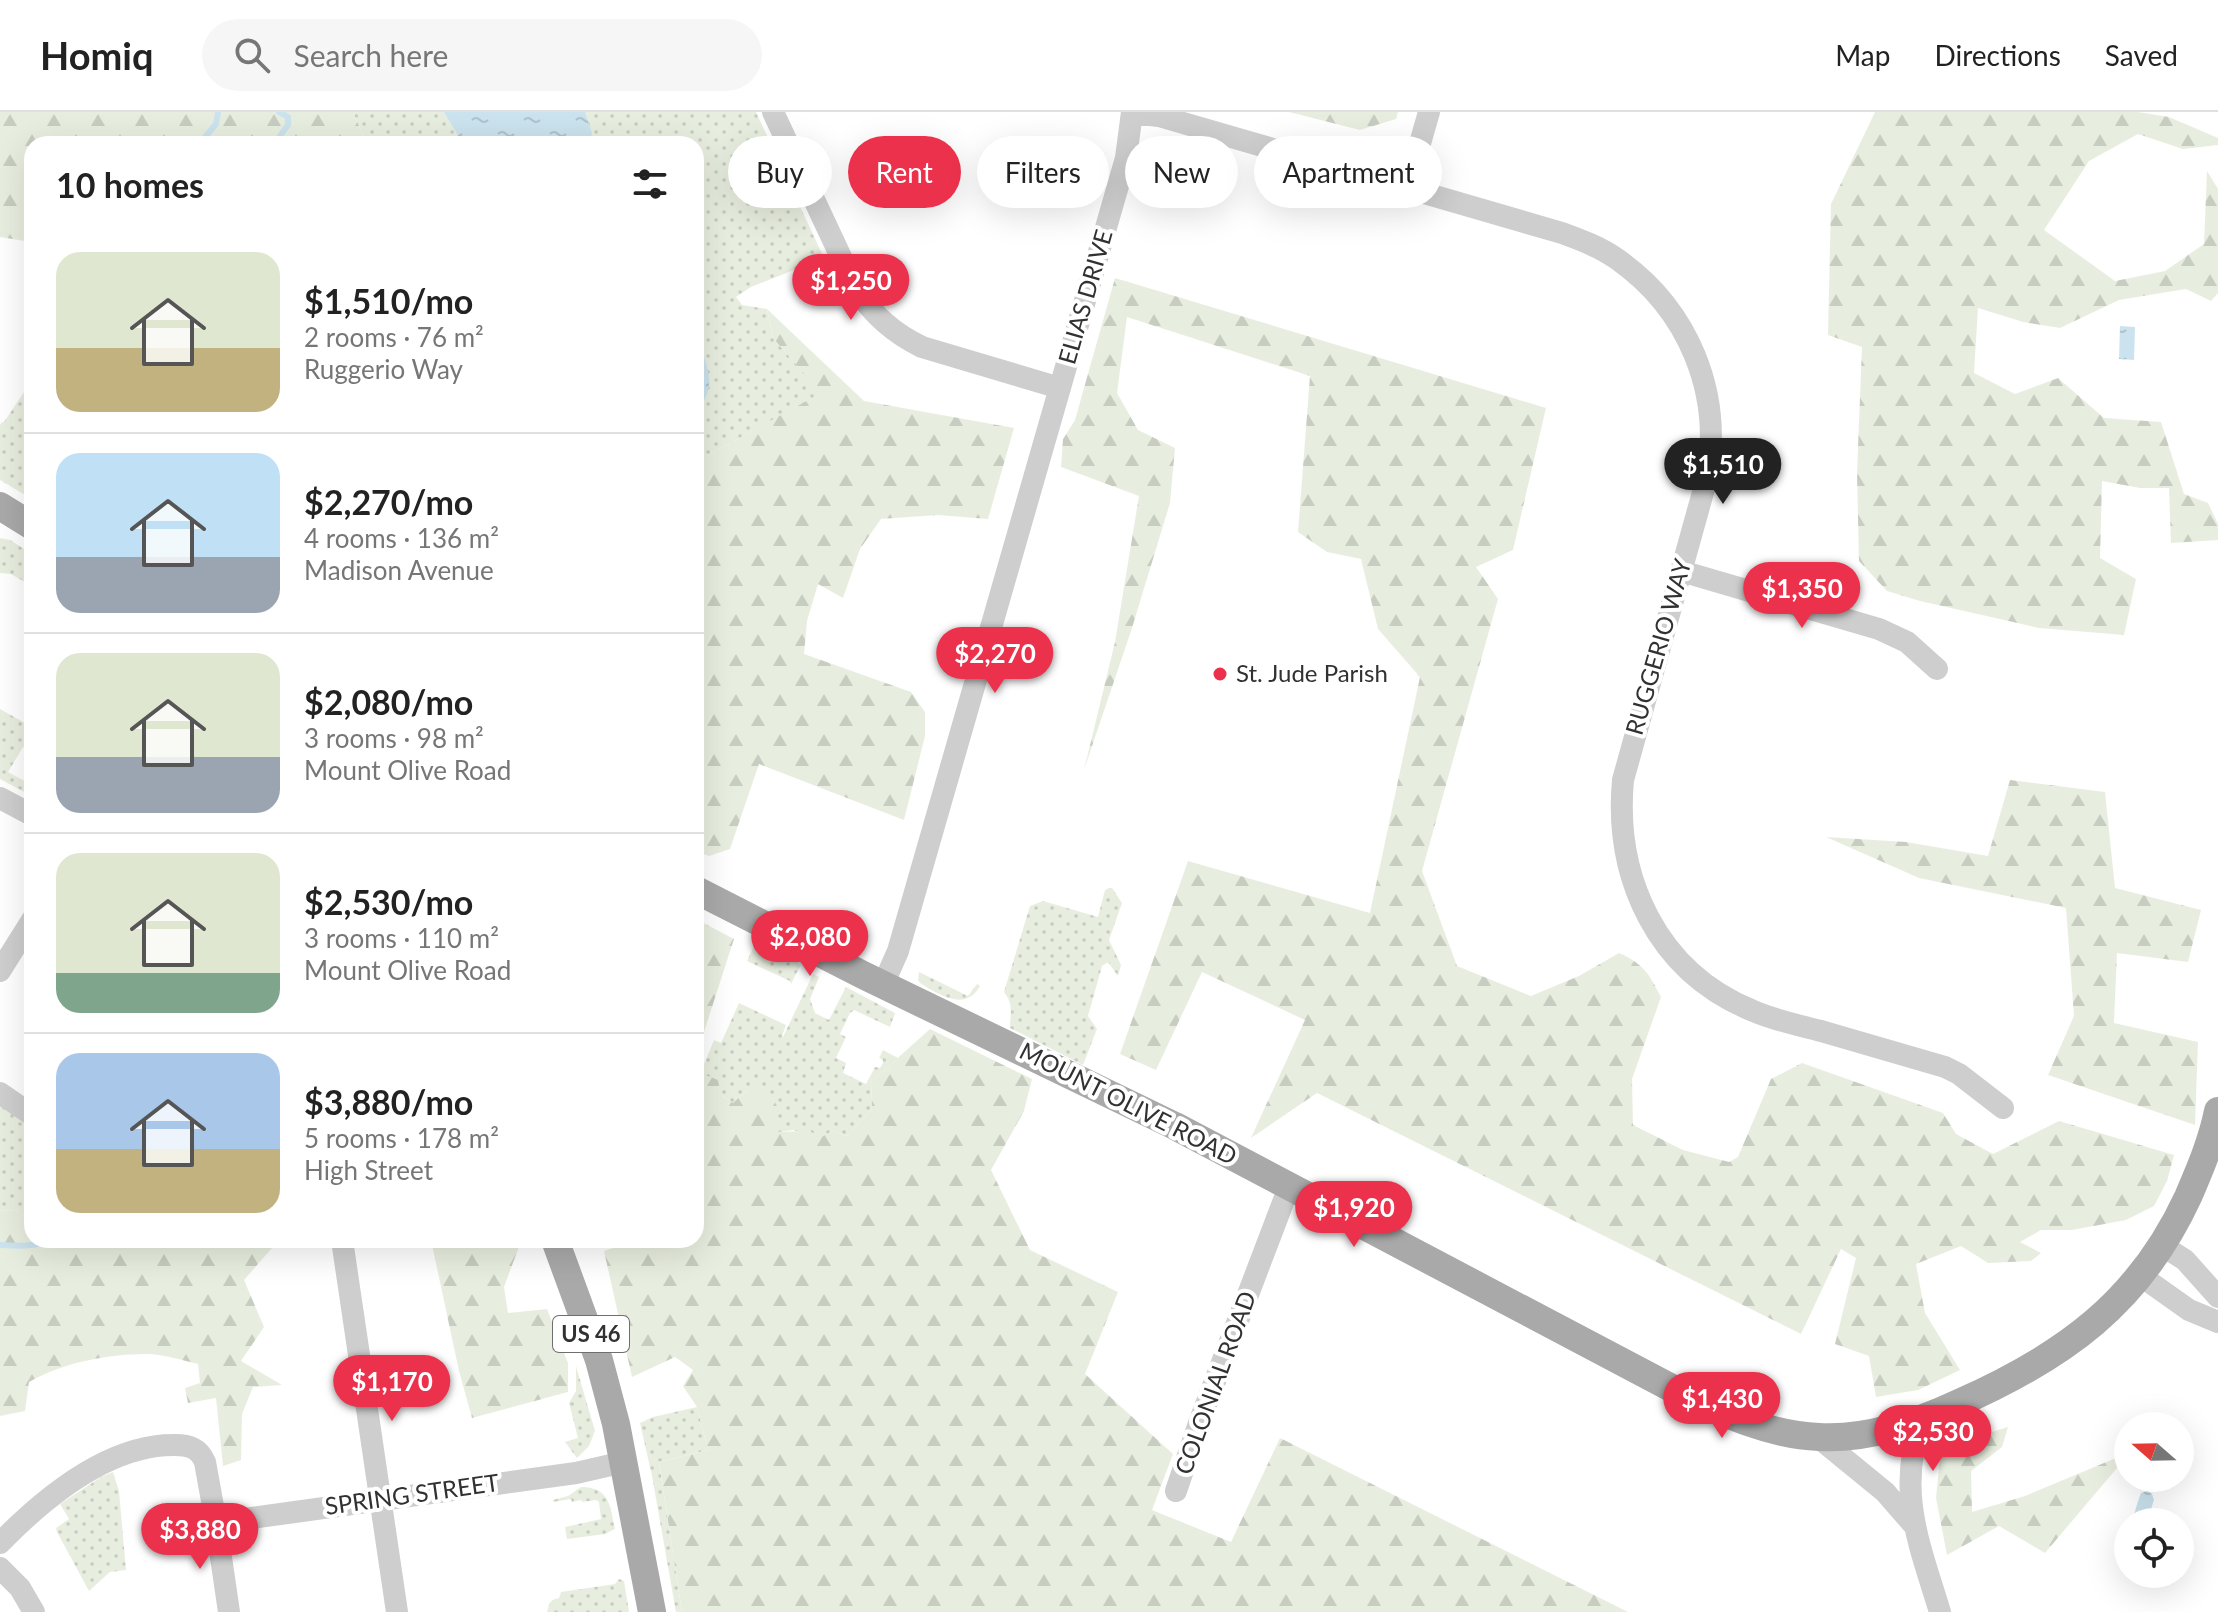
<!DOCTYPE html>
<meta charset="utf-8">
<style>
:root{--surface:#fff;--page:#f6f6f6;--text:#222;--muted:#767676;--line:#e0e0e0;--accent:#eb314b}
body{margin:0;font-family:Lato,sans-serif;background:var(--page);color:var(--text);height:100vh;display:flex;flex-direction:column;font-size:30px;white-space:nowrap}
*{box-sizing:border-box;margin:0}
p{font-size:26px;color:var(--muted)}
.icon{flex:none;width:44px;height:44px;fill:none;stroke:currentColor;stroke-width:2;stroke-linecap:round;stroke-linejoin:round}
.map{position:relative;flex:1;overflow:hidden}
.side{position:absolute;left:24px;top:24px;width:680px;height:1112px;display:flex;flex-direction:column;background:var(--surface);border-radius:24px;box-shadow:0 8px 32px #0002}
.side>*{flex:none}
.banner{position:absolute;left:728px;top:24px;width:760px;height:72px;display:flex;gap:16px}
.needle{width:52px;rotate:290deg}
.buttons{position:absolute;left:2114px;top:1300px;display:grid;gap:16px}
.buttons a{display:grid;place-items:center;width:80px;height:80px;border-radius:50%;background:var(--surface);box-shadow:0 8px 32px #0002;font-size:40px}
.price{position:absolute;translate:-50% -68px;padding:0 18px;border-radius:28px;background:var(--accent);color:#fff;font-size:26px;line-height:52px;filter:drop-shadow(0 2px 4px #0008)}
.price::after{content:'';position:absolute;left:50%;top:48px;width:24px;height:18px;margin-left:-12px;background:inherit;clip-path:polygon(0 0,100% 0,50% 100%)}
.price.on{background:#222;color:#fff}
ul{padding:0;list-style:none}
li{display:flex;align-items:center;gap:24px;height:200px;padding:0 32px}
li+li{border-top:2px solid var(--line)}
li span{display:grid;place-items:center;flex:none;width:224px;height:160px;border-radius:24px;color:#555}
li>.icon{margin-inline-start:auto}
span .icon{width:96px;height:96px;fill:#fffc;stroke-width:1}
li b{font-size:34px}
h2{display:flex;justify-content:space-between;align-items:center;height:96px;padding:0 32px;font-size:34px}
.chip{padding:0 28px;border-radius:36px;background:var(--surface);box-shadow:0 8px 32px #0002;font-size:28px;line-height:72px}
.chip.on{background:var(--accent);color:#fff}
header{display:flex;align-items:center;gap:48px;box-sizing:border-box;height:112px;padding:0 40px;background:var(--surface);border-bottom:2px solid var(--line)}
header strong{font-size:38px}
nav{display:flex;gap:44px;margin-inline-start:auto;font-size:28px}
.search{width:560px;height:72px;background:var(--page);display:flex;align-items:center;gap:20px;box-sizing:border-box;padding:0 28px;border-radius:44px;color:var(--muted);font-size:30px}
.map>svg:first-child{display:block}
.grass{fill:url(#grass-dots)}
.forest{fill:url(#forest-firs)}
.water{fill:url(#water-ripples)}
.lines{fill:none;stroke-linecap:round;stroke-linejoin:round}
.stream{stroke:#cbe3ee;stroke-width:6}
.minor{stroke:#cecece;stroke-width:22}
.major{stroke:#a9a9a9;stroke-width:28}
.poi-dot{fill:#eb314b;stroke:#fff;stroke-width:3}
.labels{text-anchor:middle;stroke-width:8;stroke-linejoin:round;paint-order:stroke}
.shield{fill:#fff;stroke:#6f6f6f;stroke-width:2}
.shield-label{font-size:22px;font-weight:bold;fill:#313131}
.street-label{font-size:24px;fill:#313131;stroke:#fff}
.poi-label{font-size:24px;fill:#313131;stroke:#fff;text-anchor:start}
</style>
<header>
<strong>Homiq</strong>
<div class="search"><svg class="icon" aria-label="search" viewBox="0 0 24 24"><circle cx="10" cy="10" r="6"/><path d="M15 15l6 6"/></svg>Search here</div>
<nav><a>Map</a><a>Directions</a><a>Saved</a></nav>
</header>
<div class="map">
<svg width="2218" height="1500" viewBox="0 0 2218 1500">
<defs>
<pattern id="grass-dots" width="8" height="8" patternUnits="userSpaceOnUse" patternTransform="scale(2)"><rect width="8" height="8" fill="#e8eedf"/><path d="M2 2h.1M6 6h.1" fill="none" stroke="#c7cdc0" stroke-width="1.8" stroke-linecap="round"/></pattern>
<pattern id="forest-firs" width="22" height="20" patternUnits="userSpaceOnUse" patternTransform="scale(2)"><rect width="22" height="20" fill="#e8eedf"/><path d="M5 1l3.5 6h-7zM16 11l3.5 6h-7z" fill="#c7cdc0"/></pattern>
<pattern id="water-ripples" width="26" height="14" patternUnits="userSpaceOnUse" patternTransform="scale(2)"><rect width="26" height="14" fill="#cbe3ee"/><path d="M2 4q2-2 4 0t4 0M15 11q2-2 4 0t4 0" fill="none" stroke="#afc3cd"/></pattern>
</defs>
<rect width="100%" height="100%" fill="#fff"/>
<path class="grass" d="M353,0H756L824,146L751,175L736,185L742,193L767,197L773,226L822,281L696,350V32H367Z
M24,280L32,311V387L0,368V313L2,310H4Z
M0,426L10,428L32,442V474L11,462L0,461Z
M0,597L32,615V640L23,635L8,660L32,673V684L0,667Z
M1109,776H1112L1122,791L1109,828L1121,853L1118,864L1108,850L1102,854L1088,904L1097,917L1083,953L1010,916C1010,902 1014,892 1004,880L1030,794L1043,789L1098,805L1105,778Z
M755,832L761,833L797,850L800,854L791,872L790,869L747,849Z
M919,860L968,884L977,872L980,874C966,900 939,883 920,871L918,868Z
M813,862L819,865L810,887L815,901L829,908L846,875L895,901L890,915L854,898L850,901L840,922L846,925L836,946L846,951L843,961L866,972L875,955L880,956L883,951V948L879,946L883,938L898,946L871,970L872,997L847,1024L832,1019L820,1027L793,1018L772,1021L747,978L733,991L721,983L700,962L714,928L721,931L739,891L786,913L782,924L783,925Z
M0,989L32,1009V1108L15,1098L0,1099Z
M576,1254L595,1319L589,1334L577,1346L565,1330L578,1326L569,1291L576,1279Z
M697,1295L708,1338L659,1350L682,1500H676L652,1364L640,1311L653,1305Z
M113,1360L119,1379L126,1458L110,1460L89,1479L57,1420L56,1416L69,1407L60,1392L101,1365Z
M581,1375C610,1375 610,1394 615,1417L605,1422L567,1427L565,1415L601,1407L599,1390L596,1388L582,1390L581,1388L572,1390L571,1387L553,1390V1388L568,1384Z
M619,1467L624,1469L629,1500H547C550,1491 549,1488 559,1486L561,1480L615,1472Z"/>
<path class="forest" d="M0,0H353L367,32H32V133L25,129L0,125Z
M1289,0H1398L1396,7L1360,18Z
M1875,0H2138L2169,5L2218,26V33L2183,37L2138,22L2089,49L2044,118L2115,169L2165,159L2204,132L2207,59L2218,77V181L2211,189L2186,177L2119,188L2060,216L2023,210L1978,196L1974,261L2015,282L2058,266L2104,306L2161,310L2184,382L2208,391L2218,412V428L2171,431L2169,376H2140L2102,369L2100,446L2136,467L2124,523L2039,516L1920,489L1887,479L1859,449L1857,361L1862,235L1828,223L1831,92Z
M1115,166L1546,296L1513,438L1476,455L1498,487L1422,759L1457,854L1531,884L1579,864L1619,841C1644,852 1649,862 1661,885L1632,967L1633,1013L1683,1038L1729,1050L1738,1045L1771,967L1802,951L1943,1001L1956,1022L1993,1042L2059,1009L2174,1043L2167,1069L2154,1094L2126,1108L2072,1118H2041L2020,1130L2041,1141L2031,1149L1988,1151L1961,1134L1916,1152L1925,1201L1960,1258L1918,1278L1876,1285L1869,1244L1835,1232L1856,1146L1841,1137L1801,1222L1317,981L1251,1026L1305,908L1202,860L1156,958L1120,942L1188,749L1370,801L1420,565L1378,517L1361,447L1327,440L1298,420L1310,264L1127,205L1117,281L1138,318L1175,336L1170,391L1132,516L1084,658L1115,530L1139,384L1061,355L1063,327L1075,308Z
M767,197L864,289L1014,316L988,407L938,403L881,407L860,437L843,486L818,472L807,509L804,542L911,580L925,600V624L904,708L759,652L730,737L709,744L696,739V350L821,281L773,226Z
M2010,668L2105,680L2115,776L2201,798L2188,850L2117,841L2114,911L2198,930L2195,1013L2048,963L2074,904L2066,796L1919,766L1826,725L1906,730L1988,744Z
M696,807L734,827L702,926L700,961L718,968L721,983L733,991L747,978L767,975L778,996L772,1020L810,1019L820,1026L832,1019L847,1024L872,997L871,970L930,917L1032,967L1024,999L991,1058L1030,1138L1118,1180L1085,1262L1173,1342L1152,1398L1231,1430L1280,1326L1628,1500H682L659,1350L708,1338L697,1295L683,1274L693,1258L675,1245L632,1265L604,1139L638,1128H696Z
M15,1098L32,1108V1128H279L244,1168L264,1215L241,1249L282,1273L253,1275L242,1302L241,1348L223,1354L216,1286L188,1291L185,1276L200,1271L198,1252C182,1248 165,1243 149,1242C109,1242 64,1250 29,1270L25,1299L0,1304V1099Z
M431,1128H519L520,1132L504,1175L508,1201L547,1197L568,1251V1280L472,1306L459,1259Z
M2008,1315L2002,1335L1971,1359L1972,1400L2025,1384L2128,1341V1343L2045,1441L1999,1414L1947,1443L1936,1386L1940,1345L1976,1325Z"/>
<path class="water" d="M444,0H585L592,21L590,32H463Z
M2120,214L2135,215L2134,248L2119,247Z
M696,231L699,233C709,256 717,278 696,298Z
M2147,1379L2152,1382L2154,1388L2148,1406L2138,1409L2134,1404C2134,1402 2140,1383 2141,1381Z"/>
<g class="lines">
<path class="stream" d="M279,0L288,5V13L280,24L287,32
M202,32L201,30L216,12L218,0
M0,1133C17,1134 35,1135 50,1128"/>
<path class="minor" d="M773,0L856,177C873,203 893,221 922,235L1060,276
M1132,1L1159,4L1562,121C1581,128 1600,135 1617,147C1688,197 1723,280 1707,366L1623,668C1614,766 1657,859 1751,898C1773,908 1798,913 1821,919C1863,931 1904,943 1945,955L1959,962L2003,996
M1407,77L1429,0
M1681,459L1879,517L1907,530L1937,557
M0,686L32,703
M0,859L32,808
M883,873L898,839L1126,46L1132,0
M0,981L32,1003
M342,1128L397,1500
M2163,1134L2185,1148L2218,1185
M2141,1164L2189,1198L2218,1210
M1922,1306C1896,1379 1919,1431 1940,1500
M1819,1326L1885,1380L1912,1411
M1176,1379L1199,1311L1284,1088L1291,1075
M216,1411L229,1500
M0,1431C44,1386 109,1332 175,1333C189,1333 199,1336 205,1350L216,1411L576,1361L624,1350
M0,1456L20,1476L34,1500"/>
<path class="major" d="M0,394L32,414
M696,778L865,864L1175,1014L1681,1281C1724,1302 1770,1323 1819,1325C1867,1328 1916,1311 1959,1291C2063,1245 2139,1191 2188,1085C2200,1057 2212,1029 2218,999
M555,1128L599,1248L616,1312L652,1500"/>
</g>
<circle class="poi-dot" cx="1220" cy="562" r="8"/>
<g class="labels">
<rect class="shield" x="553" y="1204" width="76" height="36" rx="6"/>
<g class="shield-label">
<text x="591" y="1230">US 46</text>
</g>
<g class="street-label">
<text transform="translate(1086 185) rotate(-74)" y="8">ELIAS DRIVE</text>
<text transform="translate(1659 535) rotate(-74)" y="8">RUGGERIO WAY</text>
<text transform="translate(1128 992) rotate(27)" y="8">MOUNT OLIVE ROAD</text>
<text transform="translate(1216 1271) rotate(-70)" y="8">COLONIAL ROAD</text>
<text transform="translate(412 1383) rotate(-8)" y="8">SPRING STREET</text>
</g>
<g class="poi-label">
<text x="1236" y="570">St. Jude Parish</text>
</g>
</g>
</svg>
<div class="buttons">
<a><svg class="needle" viewBox="-14 -14 28 28"><path d="M0-13l5 13h-10z" fill="#e53935"/><path d="M0 13l5-13h-10z" fill="#767676"/></svg></a>
<a><svg class="icon" aria-label="locate" viewBox="0 0 24 24"><circle cx="12" cy="12" r="6"/><path d="M12 2v4M12 18v4M2 12h4M18 12h4"/></svg></a>
</div>
<b class="price" style="left:851px;top:210px">$1,250</b>
<b class="price on" style="left:1723px;top:394px">$1,510</b>
<b class="price" style="left:1802px;top:518px">$1,350</b>
<b class="price" style="left:995px;top:583px">$2,270</b>
<b class="price" style="left:810px;top:866px">$2,080</b>
<b class="price" style="left:1354px;top:1137px">$1,920</b>
<b class="price" style="left:392px;top:1311px">$1,170</b>
<b class="price" style="left:1722px;top:1328px">$1,430</b>
<b class="price" style="left:1933px;top:1361px">$2,530</b>
<b class="price" style="left:200px;top:1459px">$3,880</b>
<div class="banner">
<a class="chip">Buy</a>
<a class="chip on">Rent</a>
<a class="chip">Filters</a>
<a class="chip">New</a>
<a class="chip">Apartment</a>
</div>
<section class="side">
<h2>10 homes<svg class="icon" aria-label="filters" viewBox="0 0 24 24"><path d="M4 7h16M4 17h16"/><circle cx="9" cy="7" r="2"/><circle cx="15" cy="17" r="2"/></svg></h2>
<ul>
<li><span style="background:linear-gradient(#dfe7d0 60%,#c2b280 0)"><svg class="icon" aria-label="home" viewBox="0 0 24 24"><path d="M3 11l9-7 9 7M6 9v11h12V9"/></svg></span><div><b>$1,510/mo</b><p>2 rooms · 76 m²</p><p>Ruggerio Way</p></div></li>
<li><span style="background:linear-gradient(#bfe0f5 65%,#9aa5b1 0)"><svg class="icon" aria-label="home" viewBox="0 0 24 24"><path d="M3 11l9-7 9 7M6 9v11h12V9"/></svg></span><div><b>$2,270/mo</b><p>4 rooms · 136 m²</p><p>Madison Avenue</p></div></li>
<li><span style="background:linear-gradient(#dfe7d0 65%,#9aa5b1 0)"><svg class="icon" aria-label="home" viewBox="0 0 24 24"><path d="M3 11l9-7 9 7M6 9v11h12V9"/></svg></span><div><b>$2,080/mo</b><p>3 rooms · 98 m²</p><p>Mount Olive Road</p></div></li>
<li><span style="background:linear-gradient(#dfe7d0 75%,#7fa58c 0)"><svg class="icon" aria-label="home" viewBox="0 0 24 24"><path d="M3 11l9-7 9 7M6 9v11h12V9"/></svg></span><div><b>$2,530/mo</b><p>3 rooms · 110 m²</p><p>Mount Olive Road</p></div></li>
<li><span style="background:linear-gradient(#a9c7e8 60%,#c2b280 0)"><svg class="icon" aria-label="home" viewBox="0 0 24 24"><path d="M3 11l9-7 9 7M6 9v11h12V9"/></svg></span><div><b>$3,880/mo</b><p>5 rooms · 178 m²</p><p>High Street</p></div></li>
</ul>
</section>
</div>
